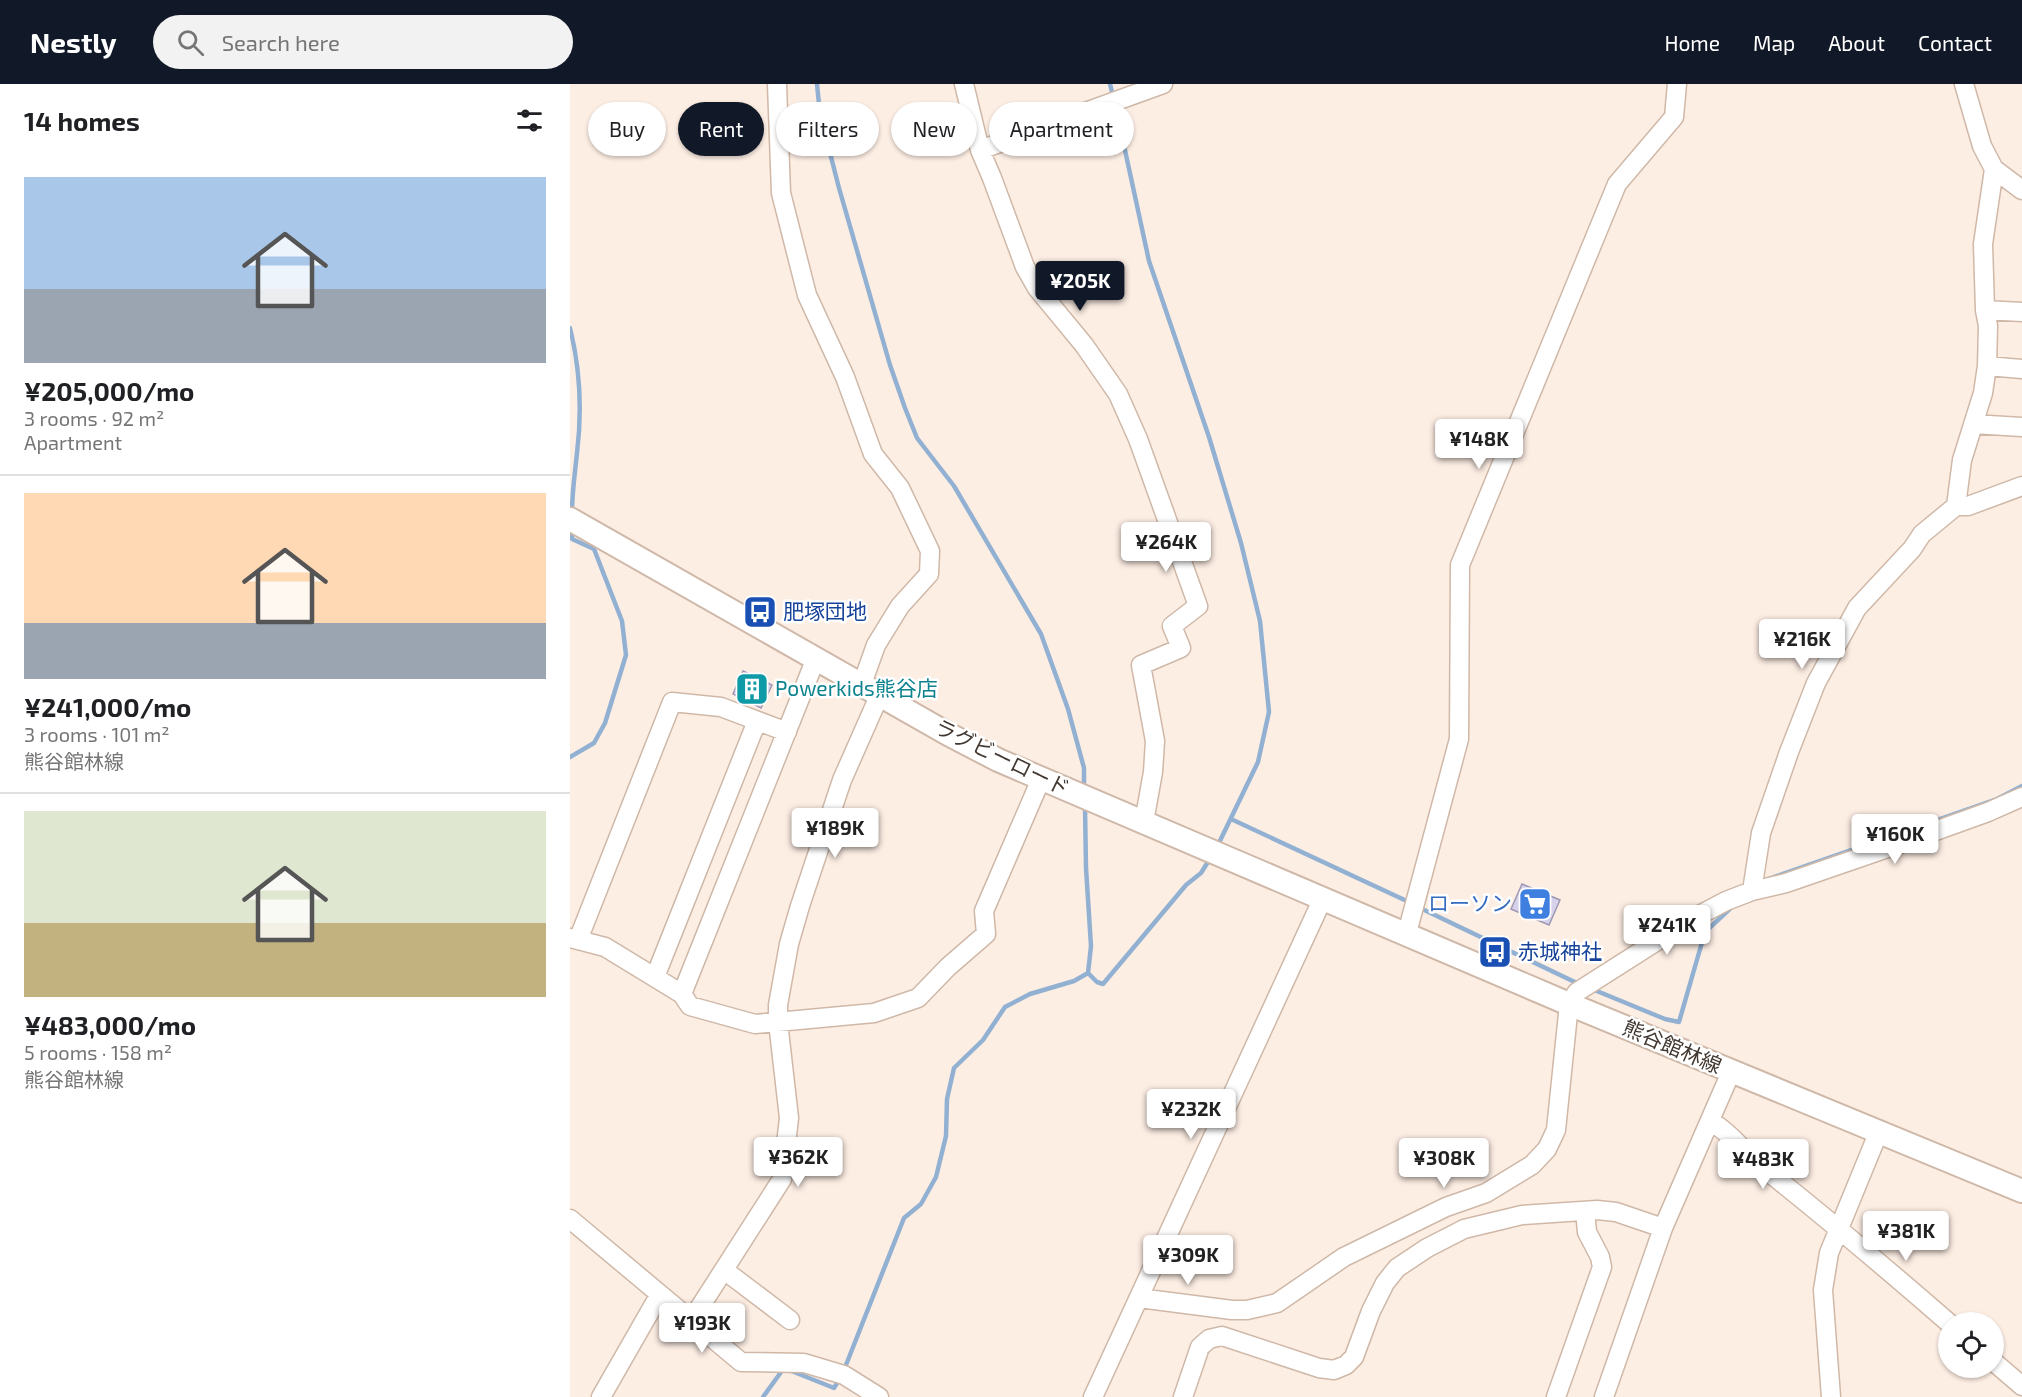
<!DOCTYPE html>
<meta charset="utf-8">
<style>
:root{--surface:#fff;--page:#f2f2f2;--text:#202124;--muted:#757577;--line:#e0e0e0;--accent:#111827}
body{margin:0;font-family:"Exo 2","Noto Sans JP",sans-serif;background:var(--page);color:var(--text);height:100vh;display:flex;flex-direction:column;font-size:22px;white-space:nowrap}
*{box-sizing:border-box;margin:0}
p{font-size:20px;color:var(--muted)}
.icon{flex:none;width:33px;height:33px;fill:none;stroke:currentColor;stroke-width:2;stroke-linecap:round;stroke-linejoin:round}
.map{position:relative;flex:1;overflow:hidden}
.panel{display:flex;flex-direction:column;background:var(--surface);width:570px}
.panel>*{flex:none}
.top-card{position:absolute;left:18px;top:18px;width:570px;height:54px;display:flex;gap:12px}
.fabs{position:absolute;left:1368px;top:1228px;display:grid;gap:12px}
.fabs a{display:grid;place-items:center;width:66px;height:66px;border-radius:50%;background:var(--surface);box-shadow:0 2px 4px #0004;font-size:30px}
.price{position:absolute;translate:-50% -51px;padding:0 14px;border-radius:6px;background:#fff;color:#222;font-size:20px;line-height:39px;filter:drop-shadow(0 2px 3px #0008)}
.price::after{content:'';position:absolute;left:50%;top:36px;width:18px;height:14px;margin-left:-9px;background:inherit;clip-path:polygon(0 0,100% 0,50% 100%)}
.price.on{background:var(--accent);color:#fff}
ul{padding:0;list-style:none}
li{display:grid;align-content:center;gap:12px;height:318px;padding:0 24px}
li+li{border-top:2px solid var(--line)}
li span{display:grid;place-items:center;height:186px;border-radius:0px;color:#555}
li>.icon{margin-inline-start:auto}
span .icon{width:108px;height:108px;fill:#fffc;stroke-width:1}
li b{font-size:26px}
h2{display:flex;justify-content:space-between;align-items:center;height:72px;padding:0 24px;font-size:26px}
.pill{padding:0 21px;border-radius:27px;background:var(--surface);box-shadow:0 2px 4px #0004;font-size:21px;line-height:54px}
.pill.on{background:var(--accent);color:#fff}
header{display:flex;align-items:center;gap:36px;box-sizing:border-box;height:84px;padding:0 30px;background:var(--accent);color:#fff}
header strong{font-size:28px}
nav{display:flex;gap:33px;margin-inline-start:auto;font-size:21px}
.search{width:420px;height:54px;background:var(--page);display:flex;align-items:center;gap:15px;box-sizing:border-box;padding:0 21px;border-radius:33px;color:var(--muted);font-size:22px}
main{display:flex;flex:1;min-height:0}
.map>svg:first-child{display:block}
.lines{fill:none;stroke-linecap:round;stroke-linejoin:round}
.stream{stroke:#92b1d2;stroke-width:4.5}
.building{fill:#d7d2ec;stroke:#9e99b2;stroke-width:1.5}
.minor-casing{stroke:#cfb8a7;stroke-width:21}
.major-casing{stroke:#cfb8a7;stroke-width:26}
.minor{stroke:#fff;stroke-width:18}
.major{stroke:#fff;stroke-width:22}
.labels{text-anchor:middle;stroke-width:5;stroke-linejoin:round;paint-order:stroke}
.transit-label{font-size:21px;fill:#164399;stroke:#fff;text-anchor:start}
.culture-label{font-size:21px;fill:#0d838f;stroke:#fff;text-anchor:start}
.street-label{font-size:21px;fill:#423831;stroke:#fff}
.shop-label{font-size:21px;fill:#366cbe;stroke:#fff;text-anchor:end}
</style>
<header>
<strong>Nestly</strong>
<div class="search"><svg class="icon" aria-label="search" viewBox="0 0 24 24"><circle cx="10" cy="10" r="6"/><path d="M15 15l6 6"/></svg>Search here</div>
<nav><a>Home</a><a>Map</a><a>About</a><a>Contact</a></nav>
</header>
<main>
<section class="panel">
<h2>14 homes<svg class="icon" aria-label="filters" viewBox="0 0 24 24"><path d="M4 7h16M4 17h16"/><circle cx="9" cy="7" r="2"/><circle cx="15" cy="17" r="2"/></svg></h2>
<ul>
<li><span style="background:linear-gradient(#a9c7e8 60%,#9aa5b1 0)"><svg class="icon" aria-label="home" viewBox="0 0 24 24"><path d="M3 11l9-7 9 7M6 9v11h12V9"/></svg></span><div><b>¥205,000/mo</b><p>3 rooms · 92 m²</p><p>Apartment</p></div></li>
<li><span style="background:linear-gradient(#ffd9b3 70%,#9aa5b1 0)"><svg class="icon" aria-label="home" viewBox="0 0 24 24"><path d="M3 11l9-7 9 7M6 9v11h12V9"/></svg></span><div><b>¥241,000/mo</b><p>3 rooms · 101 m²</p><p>熊谷館林線</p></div></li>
<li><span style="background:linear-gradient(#dfe7d0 60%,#c2b280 0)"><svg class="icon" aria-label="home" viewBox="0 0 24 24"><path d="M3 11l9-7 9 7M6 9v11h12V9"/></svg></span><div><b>¥483,000/mo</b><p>5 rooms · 158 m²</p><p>熊谷館林線</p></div></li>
</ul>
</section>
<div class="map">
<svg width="1452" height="1313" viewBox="0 0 1452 1313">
<rect width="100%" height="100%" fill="#fdeee4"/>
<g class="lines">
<path class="stream" d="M247,0L250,30L269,104L320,281L335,324L347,354L384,402L471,550L498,625L514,684V705
M540,0L543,12
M545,20L579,177L639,353L671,459L690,537L699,628L688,678L647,763
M0,244C10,284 12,328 7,369C5,389 2,408 2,429
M0,673L24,659L35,639L56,571L52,537L24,465L2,455V443
M515,722L516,784L521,862L518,889
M661,735L841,819
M1190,798L1427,715L1452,702
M848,823L1011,901
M518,889L527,898L533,900L616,801L631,789L641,773
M1022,905L1095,935L1109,938L1135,848L1163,822
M274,1286L334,1134L351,1120L366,1093L376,1052L377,1015L384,984L413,956L435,923L460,910L504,897L518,889
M193,1313L214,1284L264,1304L270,1294"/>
</g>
<path class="building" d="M173,587L202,601L191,624L163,610Z
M952,800L990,816L979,841L941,825Z"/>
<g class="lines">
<defs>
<path id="minor" d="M207,0L211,109L237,211L275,293L303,370L330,404L360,467L359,490L330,522L306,561L292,600
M394,0L410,66L422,94L455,183L467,204L514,261L548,310L568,355L628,522L602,542L611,564L571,581L585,657L583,688L574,738
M1394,0L1412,62L1424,85L1452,106
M410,66L593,0
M1415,226L1452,228
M1417,282L1452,285
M1403,340L1452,343
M1386,422L1392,376L1413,309L1417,282L1418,242L1415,226L1413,160L1424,85
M1182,807L1191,749L1219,668L1246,599L1287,524L1342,465L1352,450L1386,422H1398L1452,402
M837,849L889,655L890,481L1047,100L1104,33L1107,0
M0,854L35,863L112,910L120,922L185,940L304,929L348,914L378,883L416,850L414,827L471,695
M8,856L102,618L151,623L217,648
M85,893L187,637
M112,910L246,574
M1140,1037C1160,1048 1173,1067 1191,1082C1255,1133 1317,1185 1379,1239
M0,1135L171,1278L234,1279L274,1291L309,1313
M154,1186L220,1236
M569,1214L662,1226H677L707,1219L774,1173L876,1123L916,1109L962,1081L977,1065L986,1046L999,920L1007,908L1120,836L1156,817L1182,807L1216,799L1332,759L1418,728L1452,713
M121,1237L212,1095L219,1034L208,938V921L219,860L230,822L272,696L310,610
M1424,1278L1452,1302
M31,1313L90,1210
M523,1313L753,814
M613,1313L630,1263L639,1255L652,1252L749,1284L764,1286L776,1281L784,1273L801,1227L815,1199L827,1184L857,1164L894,1145L952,1131L1027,1126L1046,1128L1093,1144
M986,1313L1032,1183L1030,1173L1017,1148L1015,1127
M1034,1313L1093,1144L1161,988
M1261,1313L1253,1206L1259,1169L1309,1047"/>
<path id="major" d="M0,435L378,650L428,676L999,920L1452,1107"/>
</defs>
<use href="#minor" class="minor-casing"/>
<use href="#major" class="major-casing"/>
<use href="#minor" class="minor"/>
<use href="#major" class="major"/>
</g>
<defs>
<symbol id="bus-square" viewBox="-11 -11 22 22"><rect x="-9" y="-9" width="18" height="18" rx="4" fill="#1a4fb4" stroke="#fff"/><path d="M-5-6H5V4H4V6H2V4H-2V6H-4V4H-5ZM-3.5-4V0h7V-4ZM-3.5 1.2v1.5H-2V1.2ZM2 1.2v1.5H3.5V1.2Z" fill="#fff"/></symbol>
<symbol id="building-square" viewBox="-11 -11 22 22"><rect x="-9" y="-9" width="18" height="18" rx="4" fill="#0f9aa8" stroke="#fff"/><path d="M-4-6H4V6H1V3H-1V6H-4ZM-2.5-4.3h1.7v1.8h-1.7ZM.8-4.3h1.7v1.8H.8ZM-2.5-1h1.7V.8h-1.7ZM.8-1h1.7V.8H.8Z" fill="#fff"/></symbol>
<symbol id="supermarket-square" viewBox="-11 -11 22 22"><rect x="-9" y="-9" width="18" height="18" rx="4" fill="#3f7fe0" stroke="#fff"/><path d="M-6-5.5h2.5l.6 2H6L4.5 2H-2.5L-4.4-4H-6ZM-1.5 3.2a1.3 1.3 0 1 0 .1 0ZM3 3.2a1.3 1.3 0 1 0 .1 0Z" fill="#fff"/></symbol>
</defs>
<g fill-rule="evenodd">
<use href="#bus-square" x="171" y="509" width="38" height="38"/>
<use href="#building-square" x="163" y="586" width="38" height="38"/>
<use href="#supermarket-square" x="946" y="801" width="38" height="38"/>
<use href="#bus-square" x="906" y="849" width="38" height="38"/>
</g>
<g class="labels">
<g class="transit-label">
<text x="213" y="535">肥塚団地</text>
<text x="948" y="875">赤城神社</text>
</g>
<g class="culture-label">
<text x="205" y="612">Powerkids熊谷店</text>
</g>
<g class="street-label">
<text transform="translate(432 674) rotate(26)" y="7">ラグビーロード</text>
<text transform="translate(1102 963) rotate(23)" y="7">熊谷館林線</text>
</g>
<g class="shop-label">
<text x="942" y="827">ローソン</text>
</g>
</g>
</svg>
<div class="fabs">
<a><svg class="icon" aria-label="locate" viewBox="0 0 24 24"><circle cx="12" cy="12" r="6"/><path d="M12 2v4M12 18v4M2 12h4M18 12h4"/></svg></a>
</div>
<b class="price on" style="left:510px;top:228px">¥205K</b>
<b class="price" style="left:909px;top:386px">¥148K</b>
<b class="price" style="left:596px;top:489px">¥264K</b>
<b class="price" style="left:1232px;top:586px">¥216K</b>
<b class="price" style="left:265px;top:775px">¥189K</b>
<b class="price" style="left:1325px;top:781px">¥160K</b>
<b class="price" style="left:1097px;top:872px">¥241K</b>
<b class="price" style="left:621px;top:1056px">¥232K</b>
<b class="price" style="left:228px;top:1104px">¥362K</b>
<b class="price" style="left:874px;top:1105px">¥308K</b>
<b class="price" style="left:1193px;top:1106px">¥483K</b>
<b class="price" style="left:1336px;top:1178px">¥381K</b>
<b class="price" style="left:618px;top:1202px">¥309K</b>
<b class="price" style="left:132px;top:1270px">¥193K</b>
<div class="top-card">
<a class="pill">Buy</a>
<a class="pill on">Rent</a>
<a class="pill">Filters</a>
<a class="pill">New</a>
<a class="pill">Apartment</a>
</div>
</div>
</main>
